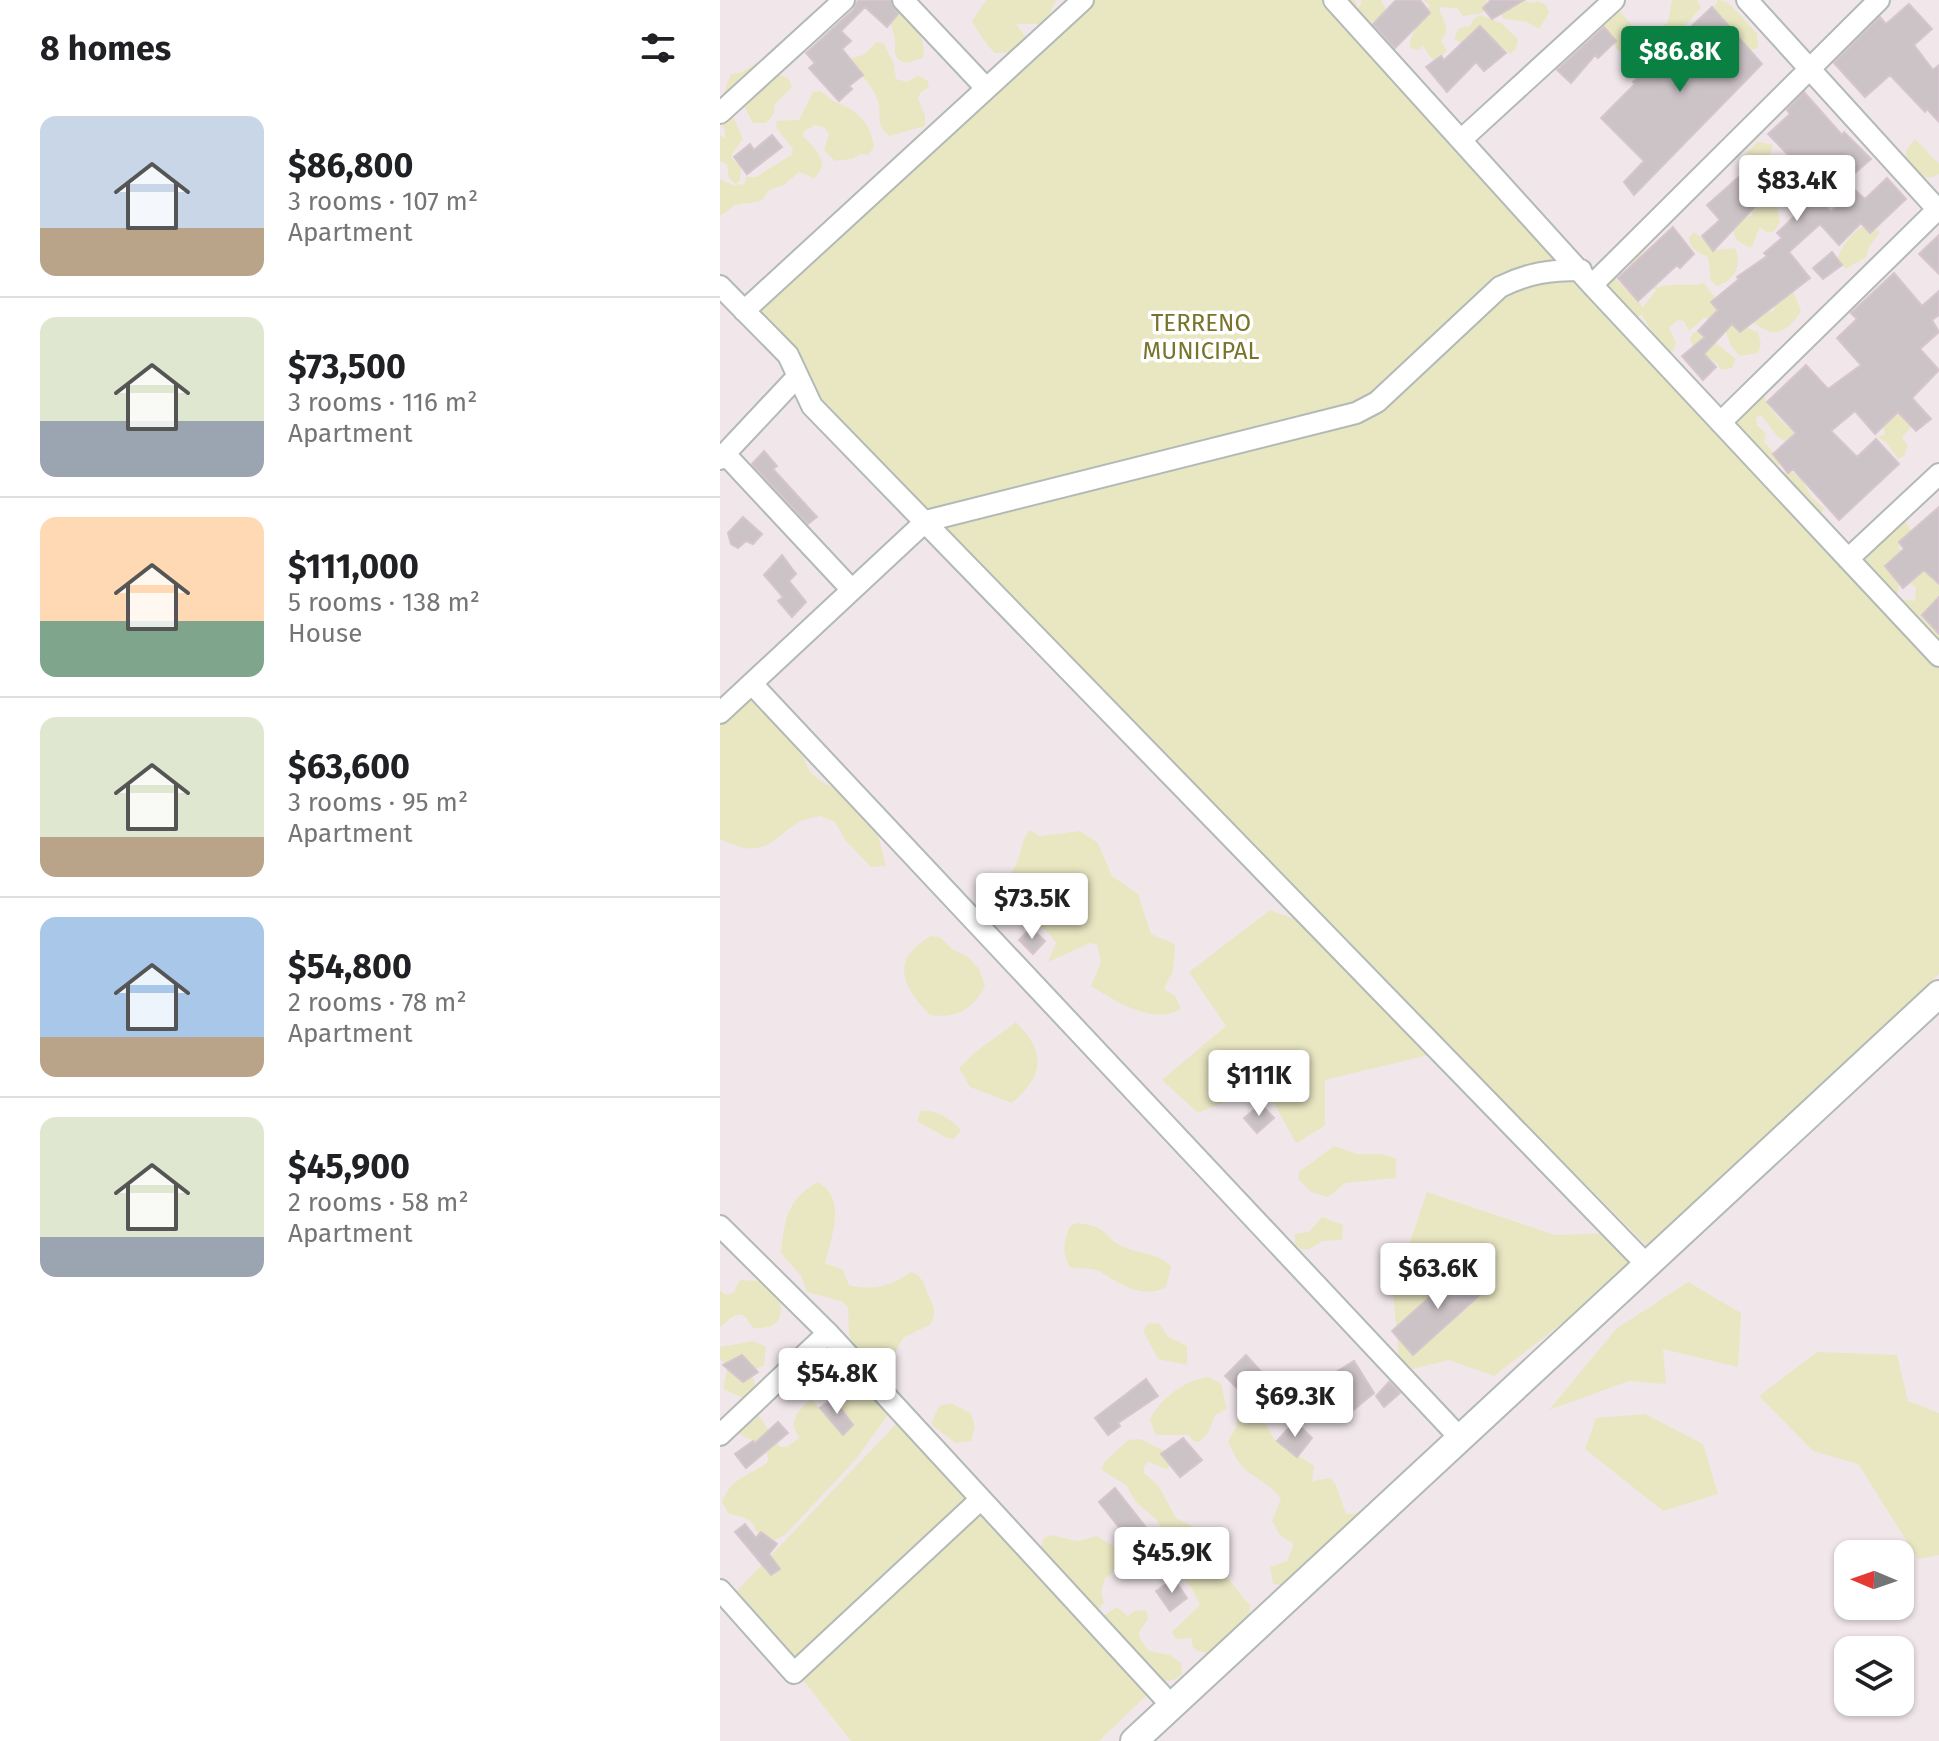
<!DOCTYPE html>
<meta charset="utf-8">
<style>
:root{--surface:#fff;--page:#f2f2f2;--text:#202124;--muted:#757577;--line:#e0e0e0;--accent:#0b8043}
body{margin:0;font-family:"Fira Sans",sans-serif;background:var(--page);color:var(--text);height:100vh;display:flex;flex-direction:column;font-size:30px;white-space:nowrap}
*{box-sizing:border-box;margin:0}
p{font-size:26px;color:var(--muted)}
.icon{flex:none;width:44px;height:44px;fill:none;stroke:currentColor;stroke-width:2;stroke-linecap:round;stroke-linejoin:round}
.map{position:relative;flex:1;overflow:hidden}
.drawer{display:flex;flex-direction:column;background:var(--surface);width:720px}
.drawer>*{flex:none}
.needle{width:52px;rotate:272deg}
.controls{position:absolute;left:1114px;top:1540px;display:grid;gap:16px}
.controls a{display:grid;place-items:center;width:80px;height:80px;border-radius:16px;background:var(--surface);box-shadow:0 2px 6px #0004;font-size:40px}
.price{position:absolute;translate:-50% -68px;padding:0 18px;border-radius:8px;background:#fff;color:#222;font-size:26px;line-height:52px;filter:drop-shadow(0 2px 4px #0008)}
.price::after{content:'';position:absolute;left:50%;top:48px;width:24px;height:18px;margin-left:-12px;background:inherit;clip-path:polygon(0 0,100% 0,50% 100%)}
.price.active{background:var(--accent);color:#fff}
ul{padding:0;list-style:none}
li{display:flex;align-items:center;gap:24px;height:200px;padding:0 40px}
li+li{border-top:2px solid var(--line)}
li span{display:grid;place-items:center;flex:none;width:224px;height:160px;border-radius:16px;color:#555}
li>.icon{margin-inline-start:auto}
span .icon{width:96px;height:96px;fill:#fffc;stroke-width:1}
li b{font-size:34px}
h2{display:flex;justify-content:space-between;align-items:center;height:96px;padding:0 40px;font-size:34px}
main{display:flex;flex:1;min-height:0}
.map>svg:first-child{display:block}
.green{fill:#e9e6c2}
.building{fill:#ccc3c7;stroke:#d6c5cc;stroke-width:2}
.lines{fill:none;stroke-linecap:round;stroke-linejoin:round}
.minor-casing{stroke:#b2bab6;stroke-width:24}
.tertiary-casing{stroke:#b2bab6;stroke-width:30}
.minor{stroke:#fff;stroke-width:20}
.tertiary{stroke:#fff;stroke-width:26}
.labels{text-anchor:middle;stroke-width:7;stroke-linejoin:round;paint-order:stroke}
.park-label{font-size:24px;fill:#78742c;stroke:#fff}
</style>
<main>
<section class="drawer">
<h2>8 homes<svg class="icon" aria-label="filters" viewBox="0 0 24 24"><path d="M4 7h16M4 17h16"/><circle cx="9" cy="7" r="2"/><circle cx="15" cy="17" r="2"/></svg></h2>
<ul>
<li><span style="background:linear-gradient(#c9d6e8 70%,#b9a48a 0)"><svg class="icon" aria-label="home" viewBox="0 0 24 24"><path d="M3 11l9-7 9 7M6 9v11h12V9"/></svg></span><div><b>$86,800</b><p>3 rooms · 107 m²</p><p>Apartment</p></div></li>
<li><span style="background:linear-gradient(#dfe7d0 65%,#9aa5b1 0)"><svg class="icon" aria-label="home" viewBox="0 0 24 24"><path d="M3 11l9-7 9 7M6 9v11h12V9"/></svg></span><div><b>$73,500</b><p>3 rooms · 116 m²</p><p>Apartment</p></div></li>
<li><span style="background:linear-gradient(#ffd9b3 65%,#7fa58c 0)"><svg class="icon" aria-label="home" viewBox="0 0 24 24"><path d="M3 11l9-7 9 7M6 9v11h12V9"/></svg></span><div><b>$111,000</b><p>5 rooms · 138 m²</p><p>House</p></div></li>
<li><span style="background:linear-gradient(#dfe7d0 75%,#b9a48a 0)"><svg class="icon" aria-label="home" viewBox="0 0 24 24"><path d="M3 11l9-7 9 7M6 9v11h12V9"/></svg></span><div><b>$63,600</b><p>3 rooms · 95 m²</p><p>Apartment</p></div></li>
<li><span style="background:linear-gradient(#a9c7e8 75%,#b9a48a 0)"><svg class="icon" aria-label="home" viewBox="0 0 24 24"><path d="M3 11l9-7 9 7M6 9v11h12V9"/></svg></span><div><b>$54,800</b><p>2 rooms · 78 m²</p><p>Apartment</p></div></li>
<li><span style="background:linear-gradient(#dfe7d0 75%,#9aa5b1 0)"><svg class="icon" aria-label="home" viewBox="0 0 24 24"><path d="M3 11l9-7 9 7M6 9v11h12V9"/></svg></span><div><b>$45,900</b><p>2 rooms · 58 m²</p><p>Apartment</p></div></li>
</ul>
</section>
<div class="map">
<svg width="1219" height="1741" viewBox="0 0 1219 1741">
<rect width="100%" height="100%" fill="#f1e7ea"/>
<path class="green" d="M266,0H336L325,24H296L308,40C296,51 291,53 275,53C269,48 256,29 252,21Z
M365,0H635L638,8L642,3L640,0H661L670,17L651,22L657,38L1014,428L1013,420L1021,412H1028L1043,390L1047,404L1067,427L1084,428L1073,445L1058,437L1041,415L1036,418L1037,425L1046,434L1044,442L1060,459L1057,475L1060,479L1068,469L1082,479L1091,497L1104,508L1100,516L1179,599L1195,601L1196,587L1188,582L1195,558L1212,574V580L1219,583V974L928,1247L656,974L717,1053L605,1080V1126L576,1143L544,1085L478,1113L442,1080L506,1026L469,972L550,910L614,933L92,406L32,310Z
M703,0H767L763,13L743,16L737,8L719,7C721,20 733,27 721,41L727,51L718,61L712,59L703,46L699,50L690,48C689,35 702,16 710,5Z
M773,0H802L811,3L818,1L826,5L829,13L819,29L807,22L784,19Z
M952,0H977L981,8L940,52L934,56L925,55L929,37L948,22Z
M998,0C1014,2 1024,22 1037,33L1038,48L1024,52L990,15Z
M896,7L910,23L917,45L912,54L898,50L879,24Z
M177,8C193,16 207,41 203,58C192,61 182,68 175,54C174,49 176,45 175,40C173,26 165,19 177,8Z
M761,15L781,23L798,39L796,49L790,54C760,27 772,49 747,45C742,44 738,40 734,39L739,28L750,26L754,19Z
M157,42L164,44L174,64L176,79L187,82L198,75L208,81L209,87L200,93L198,99L205,115V126L169,136C153,120 163,118 158,101C153,85 137,72 129,59L143,55Z
M38,62L43,68L68,78L72,87L55,104L54,114L46,123H33L23,104L12,114L23,139L12,154V159L21,166L20,181L16,184L9,178L7,165L0,161V135L5,138C6,129 2,127 0,120C0,104 5,88 11,74L22,72Z
M100,91C106,94 109,99 115,102C137,109 151,124 154,147L148,155L140,154L132,159L115,161L104,150L109,134L105,128L95,125L84,131L83,136C95,149 112,162 94,178L79,172L64,185L49,190L41,201L15,205L0,216V179L13,185L25,184L26,177H36L71,155L73,149L57,129L56,121L79,120L93,92Z
M1195,139L1219,164V174C1204,183 1195,173 1185,162L1187,149Z
M1038,142L1053,145L1046,167L1058,174L1061,186L1054,194L1048,193L1020,167L1022,157Z
M1106,166H1112L1121,177L1119,206L1111,213L1105,209L1101,193L1087,189Z
M1048,197L1056,199L1060,222L1054,231L1047,233L1040,227L1031,248C1018,243 1012,238 1013,223L1032,215C1032,202 1036,201 1048,197Z
M1147,225L1160,232L1149,247L1146,257L1126,269L1117,261C1121,247 1133,229 1147,225Z
M974,232L998,250L1015,248C1022,265 1016,280 997,286L991,281L988,257C978,252 969,249 969,237Z
M932,238L922,254L938,275L937,288C953,282 968,287 984,283L1005,311L990,321L985,317L969,331L964,321L958,320L949,328L956,343L952,352L946,354L922,315L915,317C902,308 888,300 885,283L891,274L923,307L937,289H929L907,264Z
M1016,281L1038,308L1053,312L1056,303L1073,291L1081,311C1055,354 1031,322 1011,295V284Z
M1012,322L1038,332L1041,344L1038,353L1020,356L1011,346L1005,329Z
M981,331L1016,359L1012,368L1001,370L998,364C986,355 978,356 970,340L973,333Z
M1167,406L1178,414L1186,416L1194,424L1182,437L1188,446L1184,456L1178,459L1167,443L1158,437L1165,434L1160,418Z
M1181,518L1187,523L1194,538L1178,547L1182,551L1177,560L1180,579L1177,597L1142,561L1143,555Z
M18,688L72,733L90,772L102,782L126,793L150,822L158,835L166,866L151,867L126,841L115,822L100,816C54,822 56,868 0,839V701L10,690Z
M309,830L320,836L360,831L378,843L392,876L418,894L431,934L455,944L453,971L444,989L455,996L461,1009C434,1026 395,1001 371,986L381,962L377,945L370,943L328,962L336,943C323,921 282,906 290,878C291,872 296,866 298,860C302,850 302,839 309,830Z
M211,936L220,937L232,949L248,957L259,969L265,985C255,1009 236,1019 210,1015C181,986 170,959 211,936Z
M296,1022C327,1053 324,1075 292,1103L250,1087L239,1068L254,1053Z
M201,1111C216,1109 231,1119 241,1130L234,1139L227,1138L197,1121Z
M614,1146L637,1154H663L676,1159V1178L625,1183L608,1197L591,1192L578,1179L579,1172Z
M97,1182C128,1197 111,1238 105,1263L123,1270L129,1285C152,1292 172,1285 191,1272L198,1275L203,1282L214,1308V1316L211,1324L183,1338L173,1356L135,1354L129,1334L128,1307L121,1301L87,1292L81,1276L61,1253C65,1218 66,1202 97,1182Z
M707,1192L835,1235L889,1233L914,1267L774,1376L729,1360L680,1372L673,1292Z
M602,1217L623,1225L622,1240L602,1241L588,1250L581,1249L575,1244V1234L589,1232Z
M357,1223C393,1227 382,1239 406,1248C420,1254 442,1254 451,1267L446,1287C424,1300 399,1284 381,1272C374,1267 359,1269 350,1267C341,1251 344,1242 350,1226Z
M20,1280L57,1282C62,1309 68,1330 33,1328C30,1325 29,1321 26,1318C18,1308 6,1323 0,1327V1290L6,1295L13,1293Z
M968,1282L1021,1313L1018,1367L943,1349L946,1384L909,1381L829,1410L896,1329Z
M428,1323L440,1324L447,1336L467,1346V1365L438,1359L423,1331Z
M33,1341L46,1347L44,1366L31,1370L36,1389L34,1396L21,1397L3,1389L8,1366L0,1359V1347Z
M114,1348L170,1412L136,1459L66,1534L44,1546C31,1525 38,1519 9,1514L2,1502C11,1477 28,1477 48,1462C48,1440 32,1443 18,1433L21,1422L31,1411L39,1416L60,1447H67L79,1438L73,1425L77,1413L91,1398L98,1407L107,1410L119,1398L113,1375L104,1371L87,1375L82,1368L99,1349Z
M1097,1352L1177,1355L1188,1401L1219,1413V1555L1198,1559L1138,1464L1093,1451L1039,1396Z
M489,1377L501,1384L507,1409L495,1415L488,1433L479,1442L473,1441L469,1435H436L430,1420C439,1399 466,1379 489,1377Z
M230,1403L251,1413L255,1428L251,1441L236,1443L211,1424L219,1406Z
M519,1409L541,1415L554,1439L594,1466L592,1481L610,1478L616,1485L626,1514L645,1513L611,1546L603,1548L573,1595L561,1585L553,1584L550,1567L567,1561L574,1544L560,1535L552,1521L561,1499C547,1480 534,1480 521,1465C516,1459 512,1449 508,1442L517,1424Z
M925,1414L983,1444L998,1494L943,1511L865,1449L876,1418Z
M180,1420L430,1692L379,1741H131L15,1593Z
M420,1439L445,1451L450,1462L448,1470L428,1462L424,1466V1473L438,1485L456,1518L475,1528L485,1540L496,1570C513,1579 517,1592 530,1605C531,1629 496,1665 473,1648L471,1638L456,1639L452,1632L480,1605L471,1587L447,1562L444,1533L437,1520L416,1502L406,1485L382,1470L383,1463L408,1440Z
M330,1535L358,1541L377,1536L395,1547L398,1556L392,1574L385,1578L381,1593L384,1602L376,1613L320,1553L323,1539Z
M397,1607L408,1616L414,1611L426,1610L428,1619L419,1632L420,1639L429,1651L450,1655L461,1663L462,1674C451,1686 436,1680 422,1678L386,1625L384,1615Z"/>
<path class="building" d="M138,0H170L178,14L167,27L145,7L121,31L131,41L122,49L143,75L129,86L132,89L119,101L89,68L95,63L86,53L133,10Z
M676,0H700L710,13L675,48L653,24Z
M771,0H804L772,19L763,8Z
M1189,4L1212,29L1194,45L1213,70L1219,65V122L1207,109L1205,112L1170,75L1145,97L1114,63L1160,17L1166,24Z
M992,7L1042,64L914,195L904,182L924,161L881,118L915,84L913,82Z
M760,26L786,53L764,71L756,62L727,92L706,67L721,56L724,60Z
M884,27L896,41L878,58L875,55L851,83L837,70Z
M1084,92L1122,135L1124,132L1151,159L1129,178L1111,158L1085,184L1111,212L1135,190L1145,199L1167,178L1186,199L1150,233L1141,223L1119,245L1100,224L1069,252L1090,278L1020,332L1012,324L984,354L996,367L983,380L962,356L985,337L978,331L998,310L991,302L1019,279L1017,277L1047,256L1044,253L1062,238L1057,233L1079,212L1056,184L1077,164L1048,134L1070,114L1067,110Z
M52,135L62,147L27,174L14,157L30,144L34,150Z
M1020,176L1042,199L993,251L982,236L1000,220L987,205Z
M953,227L974,254L960,268L957,265L918,301L898,278Z
M1219,235V274L1199,254Z
M1112,252L1122,265L1103,279L1093,268Z
M1174,273L1202,306L1219,291V315L1212,320L1219,332L1200,349L1219,370L1192,398L1211,419L1196,431L1178,412L1155,434L1135,411L1111,431L1137,457L1156,439L1179,464L1119,520L1073,469L1068,473L1053,454L1076,433L1047,402L1086,365L1108,389L1141,365L1117,338L1137,319L1131,313Z
M44,451L57,466L53,469L97,517L88,524L32,464Z
M1219,507V584L1204,570L1183,588L1165,566L1184,549L1179,542Z
M23,517L42,534L33,544L26,541L18,548L11,544L8,533Z
M62,555L76,574L69,581L86,602L72,617L58,601L63,597L44,575Z
M1219,597V634L1202,615Z
M311,928L325,941L313,954L299,940Z
M541,1104L554,1118L537,1133L524,1118Z
M743,1267L763,1292L693,1355L672,1331Z
M22,1355L38,1372L23,1382L3,1365Z
M526,1355L555,1387L534,1405L505,1376Z
M634,1361L654,1393L626,1416L602,1381Z
M426,1379L438,1396L398,1423L400,1426L388,1435L375,1418Z
M669,1382L680,1393L664,1407L656,1396Z
M113,1398L133,1425L123,1435L100,1408Z
M575,1421L592,1438L577,1457L557,1441Z
M58,1422L68,1433L26,1468L15,1454L33,1441L35,1443Z
M463,1438L482,1460L460,1477L441,1454Z
M395,1488L436,1540L419,1553L379,1502Z
M25,1524L36,1538L41,1532L57,1544L49,1554L60,1569L51,1575L15,1532Z
M454,1579L467,1598L450,1611L436,1591Z"/>
<g class="lines">
<defs>
<path id="minor" d="M183,0L266,88
M614,0L872,285L1219,656
M1027,0L1219,211
M0,113L124,0
M741,140L894,0
M872,285L1159,0
M0,286L68,355L92,406L927,1265
M24,311L363,0
M1002,421L1219,208
M5,454L132,590
M0,459L77,377
M1128,559L1219,474
M32,684L740,1438
M0,713L206,521L636,413L657,402L780,287C808,273 830,270 861,270
M0,1226L108,1333L452,1706
M0,1435L108,1333
M0,1590L74,1673L261,1499"/>
<path id="tertiary" d="M414,1741L1219,994"/>
</defs>
<use href="#minor" class="minor-casing"/>
<use href="#tertiary" class="tertiary-casing"/>
<use href="#minor" class="minor"/>
<use href="#tertiary" class="tertiary"/>
</g>
<g class="labels">
<g class="park-label">
<text x="481" y="331">TERRENO<tspan x="481" dy="28">MUNICIPAL</tspan></text>
</g>
</g>
</svg>
<div class="controls">
<a><svg class="needle" viewBox="-14 -14 28 28"><path d="M0-13l5 13h-10z" fill="#e53935"/><path d="M0 13l5-13h-10z" fill="#757577"/></svg></a>
<a><svg class="icon" aria-label="layers" viewBox="0 0 24 24"><path d="M12 4l9 5-9 5-9-5zM3 14l9 5 9-5"/></svg></a>
</div>
<b class="price active" style="left:960px;top:94px">$86.8K</b>
<b class="price" style="left:1077px;top:223px">$83.4K</b>
<b class="price" style="left:312px;top:941px">$73.5K</b>
<b class="price" style="left:539px;top:1118px">$111K</b>
<b class="price" style="left:718px;top:1311px">$63.6K</b>
<b class="price" style="left:117px;top:1416px">$54.8K</b>
<b class="price" style="left:575px;top:1439px">$69.3K</b>
<b class="price" style="left:452px;top:1595px">$45.9K</b>
</div>
</main>
